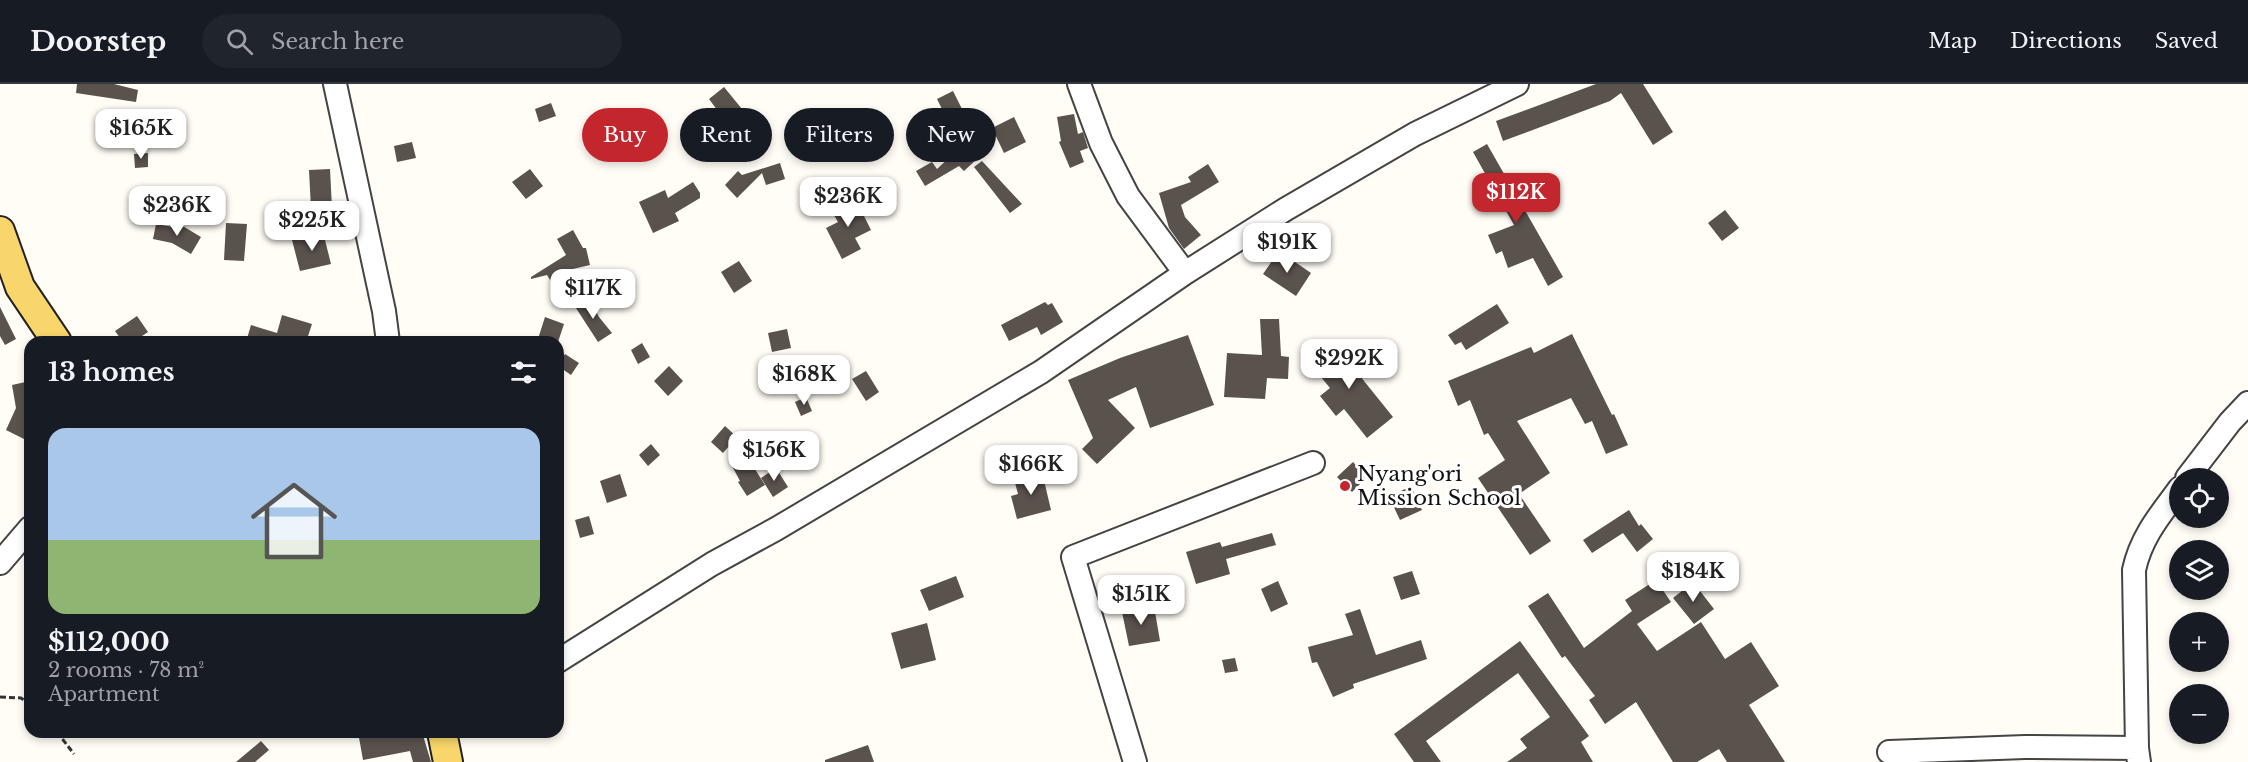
<!DOCTYPE html>
<meta charset="utf-8">
<style>
:root{--surface:#171b24;--page:#20242c;--text:#f1f3f6;--muted:#9ea1a6;--line:#363941;--accent:#c4262e}
body{margin:0;font-family:"Libre Baskerville",serif;background:var(--page);color:var(--text);height:100vh;display:flex;flex-direction:column;font-size:22px;white-space:nowrap}
*{box-sizing:border-box;margin:0}
p{font-size:20px;color:var(--muted)}
.icon{flex:none;width:33px;height:33px;fill:none;stroke:currentColor;stroke-width:2;stroke-linecap:round;stroke-linejoin:round}
.map{position:relative;flex:1;overflow:hidden}
.details{position:absolute;left:24px;top:252px;width:540px;height:402px;display:flex;flex-direction:column;background:var(--surface);border-radius:18px;box-shadow:0 3px 9px #0003}
.details>*{flex:none}
.hud{position:absolute;left:582px;top:24px;width:570px;height:54px;display:flex;gap:12px}
.controls{position:absolute;left:2169px;top:384px;display:grid;gap:12px}
.controls a{display:grid;place-items:center;width:60px;height:60px;border-radius:50%;background:var(--surface);box-shadow:0 3px 9px #0003;font-size:30px}
.price{position:absolute;translate:-50% -51px;padding:0 14px;border-radius:12px;background:#fff;color:#222;font-size:20px;line-height:39px;filter:drop-shadow(0 2px 3px #0008)}
.price::after{content:'';position:absolute;left:50%;top:36px;width:18px;height:14px;margin-left:-9px;background:inherit;clip-path:polygon(0 0,100% 0,50% 100%)}
.price.on{background:var(--accent);color:#fff}
ul{padding:0;list-style:none}
li{display:grid;align-content:center;gap:12px;height:318px;padding:0 24px}
li+li{border-top:2px solid var(--line)}
li span{display:grid;place-items:center;height:186px;border-radius:18px;color:#555}
li>.icon{margin-inline-start:auto}
span .icon{width:108px;height:108px;fill:#fffc;stroke-width:1}
li b{font-size:26px}
h2{display:flex;justify-content:space-between;align-items:center;height:72px;padding:0 24px;font-size:26px}
.chip{padding:0 21px;border-radius:27px;background:var(--surface);box-shadow:0 3px 9px #0003;font-size:21px;line-height:54px}
.chip.on{background:var(--accent);color:#fff}
header{display:flex;align-items:center;gap:36px;box-sizing:border-box;height:84px;padding:0 30px;background:var(--surface);border-bottom:2px solid var(--line)}
header strong{font-size:28px}
nav{display:flex;gap:33px;margin-inline-start:auto;font-size:21px}
.search{width:420px;height:54px;background:var(--page);display:flex;align-items:center;gap:15px;box-sizing:border-box;padding:0 21px;border-radius:33px;color:var(--muted);font-size:22px}
.map>svg:first-child{display:block}
.building{fill:#5a524d}
.lines{fill:none;stroke-linecap:round;stroke-linejoin:round}
.minor-casing{stroke:#444;stroke-width:26}
.major-casing{stroke:#222;stroke-width:32}
.path{stroke:#333;stroke-width:3;stroke-dasharray:6 3;stroke-linecap:butt}
.minor{stroke:#fff;stroke-width:22}
.major{stroke:#f9d66b;stroke-width:28}
.poi-dot{fill:#c4262e;stroke:#fff;stroke-width:2}
.labels{text-anchor:middle;stroke-width:6;stroke-linejoin:round;paint-order:stroke}
.poi-label{font-size:21px;fill:#111;stroke:#fff;text-anchor:start}
</style>
<header>
<strong>Doorstep</strong>
<div class="search"><svg class="icon" aria-label="search" viewBox="0 0 24 24"><circle cx="10" cy="10" r="6"/><path d="M15 15l6 6"/></svg>Search here</div>
<nav><a>Map</a><a>Directions</a><a>Saved</a></nav>
</header>
<div class="map">
<svg width="2248" height="678" viewBox="0 0 2248 678">
<rect width="100%" height="100%" fill="#fffdf5"/>
<path class="building" d="M77,0H114L138,6L136,18L76,9Z
M1596,0H1643L1673,48L1653,61L1621,9L1610,17L1503,57L1496,37Z
M724,3L742,25L726,38L709,15Z
M953,7L962,25L946,33L937,15Z
M551,19L556,32L539,38L535,25Z
M1074,30L1078,50L1083,48L1088,64L1080,67L1084,78L1070,84L1059,58L1061,57L1057,33Z
M1014,33L1026,58L1004,69L992,44Z
M412,58L416,74L397,78L394,62Z
M965,59L979,73L964,87L959,82L925,102L916,87L932,78L937,85Z
M1487,60L1563,193L1548,202L1533,174L1508,184L1502,167L1496,170L1488,151L1514,141L1473,68Z
M148,69V83L135,84L134,70Z
M982,77L1022,120L1010,129L974,83Z
M780,79L785,95L766,101L762,89L737,114L725,101L738,87L742,91Z
M1208,80L1219,98L1181,121L1185,133L1201,151L1184,165L1169,144L1159,109L1191,98L1188,93Z
M330,85L332,124L311,125L309,86Z
M530,85L543,102L526,115L512,98Z
M693,98L700,109V114L675,129L679,137L653,149L639,118L665,106L668,114Z
M855,114L871,146L855,154L861,165L842,175L826,144L838,138L831,126Z
M1725,126L1739,144L1722,157L1708,139Z
M176,138L201,153L191,170L172,159L153,155L156,140L173,143Z
M226,139L247,140L244,177L224,176Z
M573,146L583,164H586L590,181L560,188L563,192L552,199L547,191L531,195V193L566,171L557,155Z
M323,148L331,180L300,187L292,156Z
M1279,167L1311,189L1296,212L1263,190Z
M739,177L752,197L734,209L721,188Z
M588,213L599,233L612,249L598,258L574,221Z
M1045,218L1048,221L1052,219L1063,238L1041,251L1037,243L1009,257L1001,241Z
M1497,220L1509,239L1466,266L1461,258L1455,261L1448,251Z
M0,223L16,255L5,261L0,252Z
M282,231L312,240L306,258H246L251,241L277,249Z
M137,232L148,248L133,258H123L115,247Z
M545,233L564,240L558,258H537Z
M1260,235H1279L1281,272L1289,273L1288,295L1267,294L1265,315L1224,313L1227,269L1262,271Z
M787,245L791,264L772,268L768,249Z
M1572,250L1612,331L1614,330L1628,361L1606,370L1592,337L1585,340L1571,314L1517,337L1550,389L1519,410L1551,457L1530,471L1478,394L1505,376L1488,349L1484,351L1470,316L1458,322L1448,297L1531,263L1534,269Z
M1188,251L1214,321L1150,344L1136,303L1108,316L1135,344L1097,380L1082,365L1093,354L1068,296L1120,274Z
M1331,256L1393,333L1367,354L1344,325L1336,332L1320,312L1330,304L1307,276Z
M642,259L650,273L638,280L631,266Z
M565,270L579,279L571,291L558,282Z
M669,282L683,297L668,312L654,297Z
M866,287L879,308L866,317L852,295Z
M30,297V358L6,346L16,324L12,301Z
M806,313L812,327L801,332L795,318Z
M725,342L737,353L723,369L711,358Z
M651,360L660,371L648,382L639,371Z
M748,374L765,401L747,412L738,398L740,397L732,382Z
M1353,378L1367,393L1352,408L1337,393Z
M776,384L788,403L773,413L761,394Z
M1042,388L1051,426L1017,435L1011,412L1018,410L1014,395Z
M620,390L627,412L607,419L600,397Z
M1411,402L1422,426L1400,436L1389,413Z
M1629,426L1639,442L1641,440L1653,455L1637,468L1623,449L1592,469L1583,456Z
M589,432L594,450L580,454L575,436Z
M1272,449L1276,461L1226,475L1230,490L1196,500L1186,468L1220,458L1222,463Z
M1412,487L1420,510L1401,516L1393,493Z
M956,492L964,513L929,527L920,506Z
M1656,496L1671,518L1637,540L1657,567L1701,538L1725,575L1751,558L1779,602L1749,621L1785,678H1727L1719,665L1697,678H1673L1636,618L1605,640L1589,616L1595,612L1565,572L1562,574L1528,522L1548,509L1584,564L1632,527L1625,516Z
M1278,497L1288,520L1271,528L1261,505Z
M1693,498L1714,525L1694,540L1673,514Z
M1154,522L1160,557L1129,562L1122,528Z
M1360,525L1376,571L1421,556L1427,575L1353,600L1354,604L1333,613L1317,578L1312,579L1308,563L1353,551L1345,530Z
M927,539L936,576L901,585L891,549Z
M1520,557L1589,652L1581,658L1593,678H1507L1527,664L1520,655L1550,633L1518,589L1426,657L1441,678H1414L1394,650Z
M1235,574L1238,587L1225,589L1222,576Z
M358,648H422L431,678H413L410,667L363,676Z
M261,657L269,666L255,678H236Z
M868,661L874,678H825V676Z"/>
<g class="lines">
<defs>
<path id="minor" d="M335,0L384,227L388,258
M1079,0L1101,59L1128,112L1185,189
M2187,394L2230,338L2248,319
M0,479L30,444
M558,577L712,480L776,445L1041,288L1185,189L1286,125L1415,50L1517,0
M1889,668L2025,663L2137,664
M1135,678L1073,473L1313,379
M2139,678L2137,664L2134,486C2141,453 2160,431 2180,404"/>
<path id="major" d="M0,147L20,203L57,258
M442,648L448,678"/>
</defs>
<use href="#minor" class="minor-casing"/>
<use href="#major" class="major-casing"/>
<path class="path" d="M0,613L21,614L30,620
M57,648L74,670"/>
<use href="#minor" class="minor"/>
<use href="#major" class="major"/>
</g>
<circle class="poi-dot" cx="1345" cy="402" r="6"/>
<g class="labels">
<g class="poi-label">
<text x="1357" y="397">Nyang'ori<tspan x="1357" dy="24">Mission School</tspan></text>
</g>
</g>
</svg>
<div class="controls">
<a><svg class="icon" aria-label="locate" viewBox="0 0 24 24"><circle cx="12" cy="12" r="6"/><path d="M12 2v4M12 18v4M2 12h4M18 12h4"/></svg></a>
<a><svg class="icon" aria-label="layers" viewBox="0 0 24 24"><path d="M12 4l9 5-9 5-9-5zM3 14l9 5 9-5"/></svg></a>
<a>+</a>
<a>−</a>
</div>
<b class="price" style="left:141px;top:76px">$165K</b>
<b class="price on" style="left:1516px;top:140px">$112K</b>
<b class="price" style="left:848px;top:144px">$236K</b>
<b class="price" style="left:177px;top:153px">$236K</b>
<b class="price" style="left:312px;top:168px">$225K</b>
<b class="price" style="left:1287px;top:190px">$191K</b>
<b class="price" style="left:593px;top:236px">$117K</b>
<b class="price" style="left:1349px;top:306px">$292K</b>
<b class="price" style="left:804px;top:322px">$168K</b>
<b class="price" style="left:774px;top:398px">$156K</b>
<b class="price" style="left:1031px;top:412px">$166K</b>
<b class="price" style="left:1693px;top:519px">$184K</b>
<b class="price" style="left:1141px;top:542px">$151K</b>
<div class="hud">
<a class="chip on">Buy</a>
<a class="chip">Rent</a>
<a class="chip">Filters</a>
<a class="chip">New</a>
</div>
<section class="details">
<h2>13 homes<svg class="icon" aria-label="filters" viewBox="0 0 24 24"><path d="M4 7h16M4 17h16"/><circle cx="9" cy="7" r="2"/><circle cx="15" cy="17" r="2"/></svg></h2>
<ul>
<li><span style="background:linear-gradient(#a9c7e8 60%,#8fb573 0)"><svg class="icon" aria-label="home" viewBox="0 0 24 24"><path d="M3 11l9-7 9 7M6 9v11h12V9"/></svg></span><div><b>$112,000</b><p>2 rooms · 78 m²</p><p>Apartment</p></div></li>
</ul>
</section>
</div>
